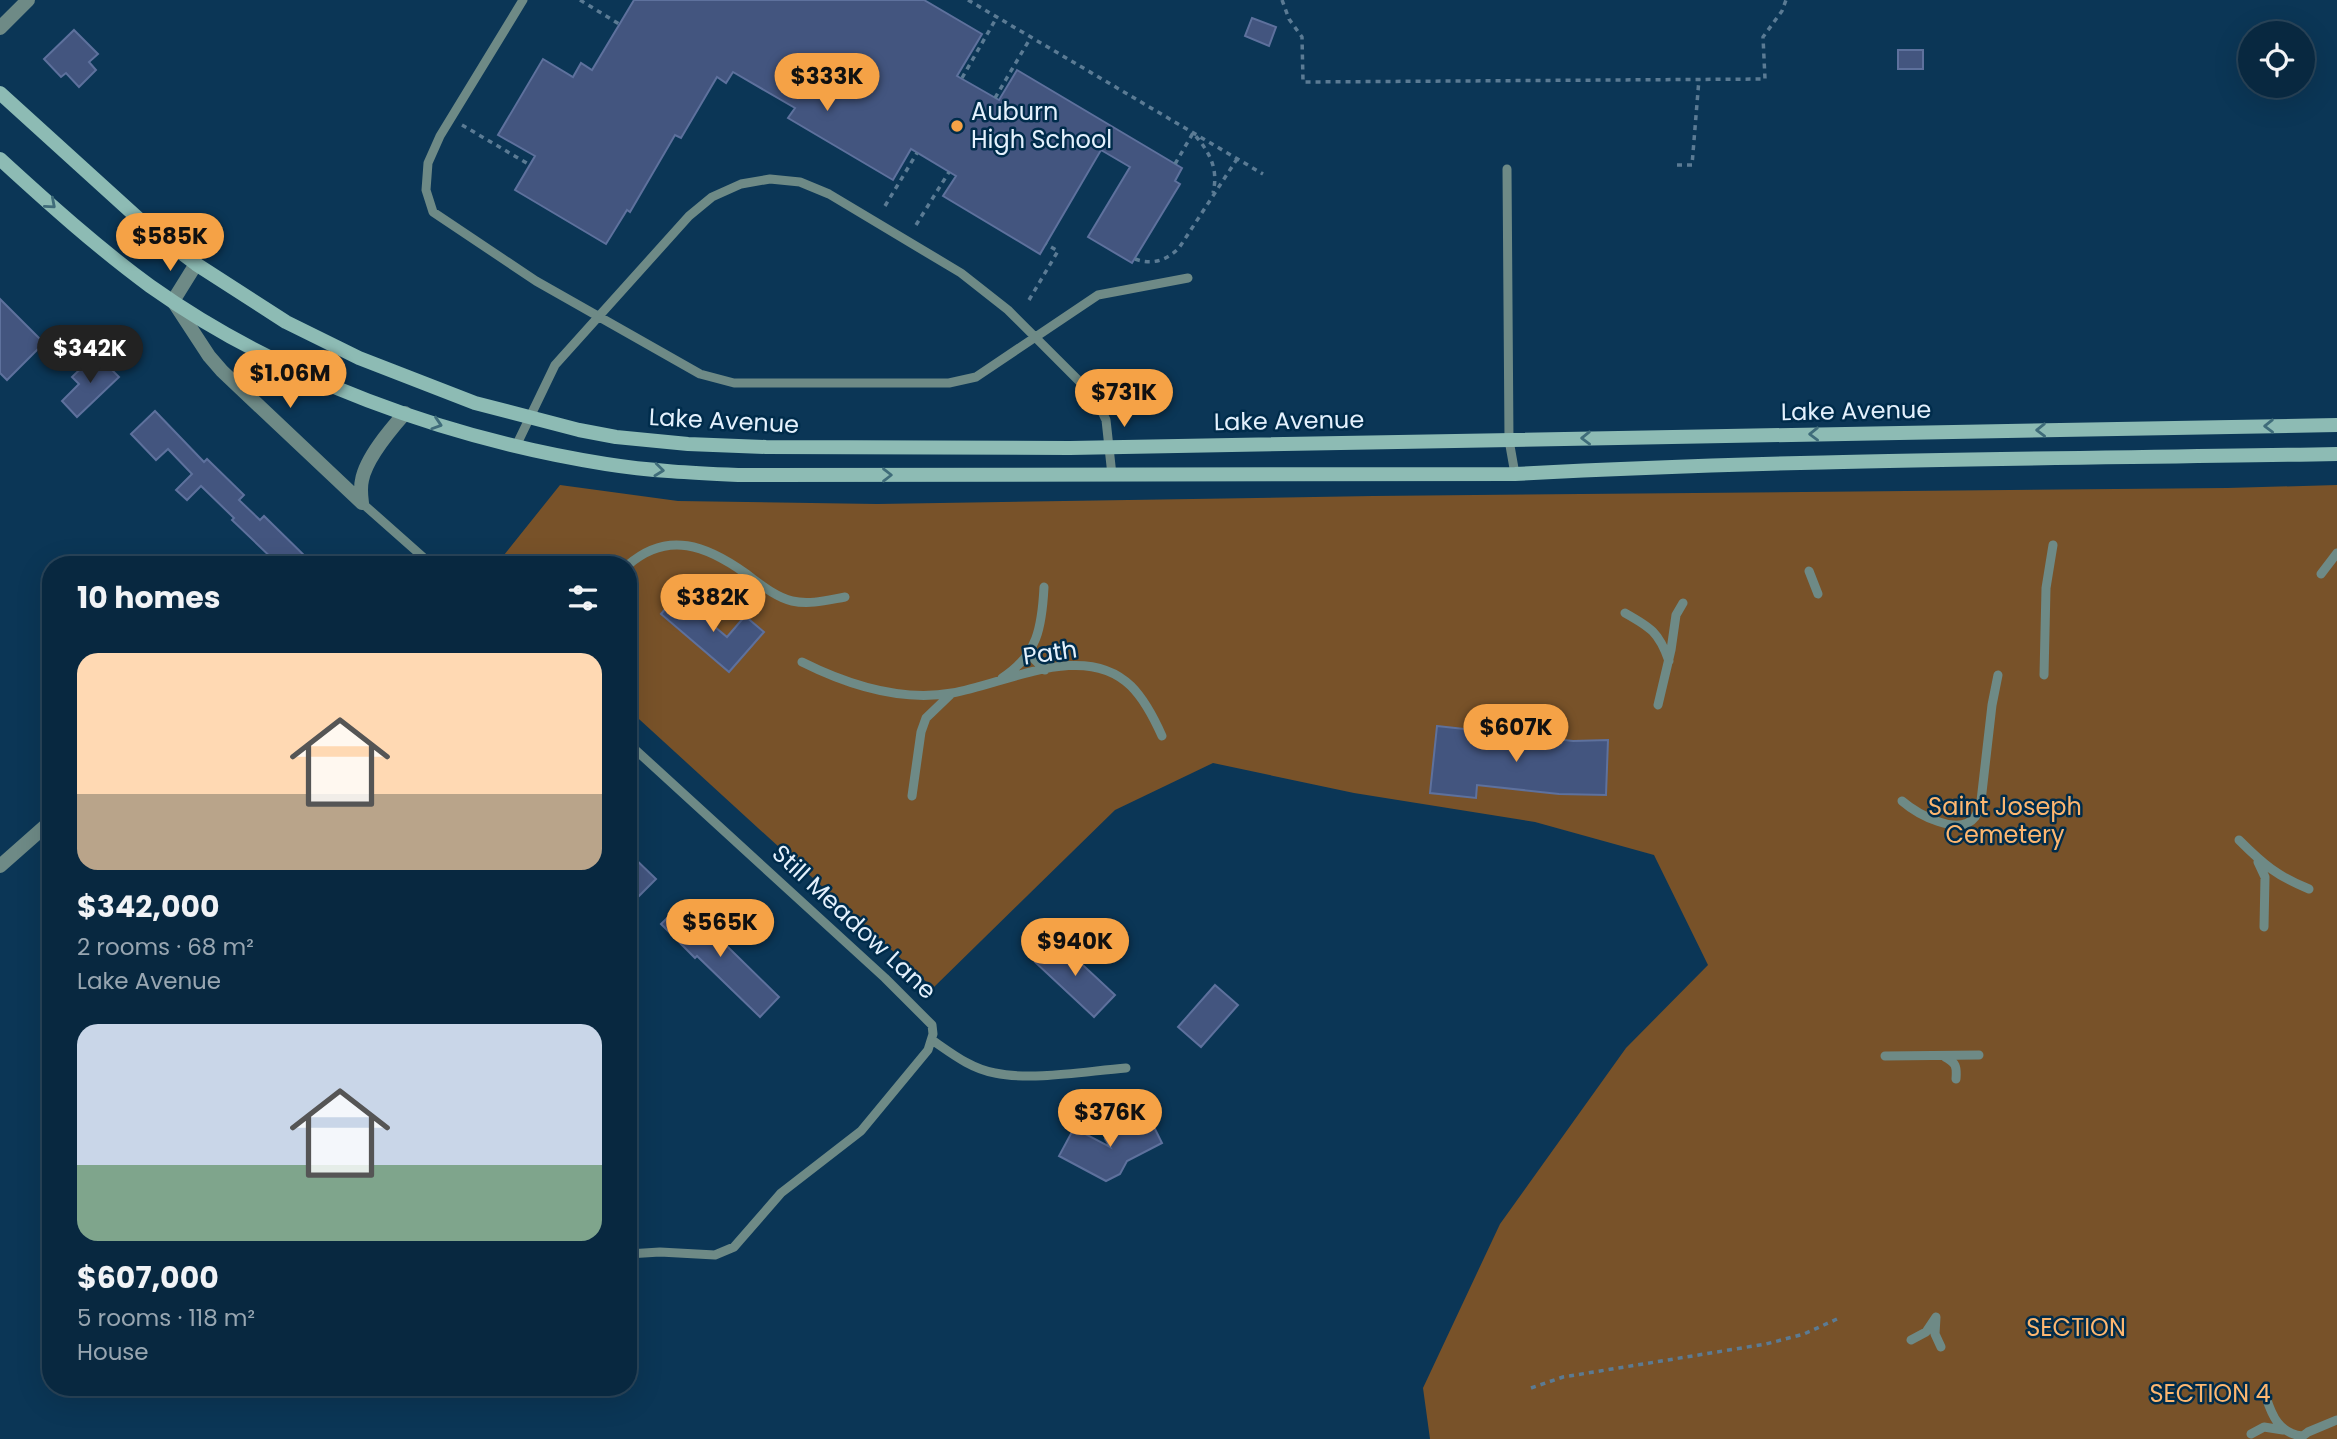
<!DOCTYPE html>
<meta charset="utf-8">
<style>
:root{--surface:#082840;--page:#16344b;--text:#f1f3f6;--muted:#98a6b1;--line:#294459;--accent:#f5a246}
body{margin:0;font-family:Poppins,sans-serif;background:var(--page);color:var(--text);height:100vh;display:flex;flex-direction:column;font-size:26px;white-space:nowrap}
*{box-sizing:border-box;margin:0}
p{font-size:23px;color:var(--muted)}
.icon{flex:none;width:38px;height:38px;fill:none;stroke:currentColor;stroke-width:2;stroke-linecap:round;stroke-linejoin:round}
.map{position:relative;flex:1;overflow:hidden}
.drawer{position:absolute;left:42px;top:556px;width:595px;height:840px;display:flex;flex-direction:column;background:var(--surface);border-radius:28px;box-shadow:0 7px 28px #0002,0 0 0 2px var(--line)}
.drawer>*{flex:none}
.buttons{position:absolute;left:2238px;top:21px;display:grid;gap:14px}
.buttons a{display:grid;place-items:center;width:77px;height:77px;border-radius:50%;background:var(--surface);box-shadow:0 7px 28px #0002,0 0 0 2px var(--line);font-size:35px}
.price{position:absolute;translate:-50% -60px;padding:0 16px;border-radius:24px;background:var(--accent);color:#111;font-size:23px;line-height:46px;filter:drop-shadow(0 2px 4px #0008)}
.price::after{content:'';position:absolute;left:50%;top:42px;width:21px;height:16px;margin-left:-10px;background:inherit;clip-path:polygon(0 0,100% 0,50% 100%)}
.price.current{background:#222;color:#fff}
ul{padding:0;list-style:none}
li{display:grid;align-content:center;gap:14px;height:371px;padding:0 35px}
li span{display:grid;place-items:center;height:217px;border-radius:21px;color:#555}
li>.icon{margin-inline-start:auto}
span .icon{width:126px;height:126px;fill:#fffc;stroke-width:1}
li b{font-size:30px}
h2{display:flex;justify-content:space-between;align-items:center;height:84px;padding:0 35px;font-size:30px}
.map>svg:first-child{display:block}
.green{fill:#785229}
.building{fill:#43557f;stroke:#5e719d;stroke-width:2}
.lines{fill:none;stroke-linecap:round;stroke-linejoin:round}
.path{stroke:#5b7b94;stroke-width:3.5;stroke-dasharray:5 5;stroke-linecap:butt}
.lane{stroke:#6e8a86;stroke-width:9}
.street{stroke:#6e8a86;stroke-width:14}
.secondary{stroke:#8dbbb4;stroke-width:14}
.oneway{stroke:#3f6c7a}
.poi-dot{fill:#f5a246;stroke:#002c4b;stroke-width:2.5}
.labels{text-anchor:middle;stroke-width:5;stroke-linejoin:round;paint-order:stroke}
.poi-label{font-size:24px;fill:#e4f1fd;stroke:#002c4b;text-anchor:start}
.street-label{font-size:24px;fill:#e4f1fd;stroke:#002c4b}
.park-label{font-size:24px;fill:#fdb770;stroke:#002c4b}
</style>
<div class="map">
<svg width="2337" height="1439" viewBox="0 0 2337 1439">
<rect width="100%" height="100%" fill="#0b3656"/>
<path class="green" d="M560,485L678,501L877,504L1373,496L2227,488L2337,485V1439H1430L1423,1388L1500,1224L1626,1048L1708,965L1654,855L1535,822L1354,793L1213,763L1115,810L933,988L628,709V565H496Z"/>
<path class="building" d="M634,0H924L982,34L957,76L999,100L1017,70L1182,168L1175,181L1180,184L1132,263L1088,237L1130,167L1101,150L1040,254L943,196L956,176L911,149L893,180L788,118L795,108L733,72L726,83L717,77L681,138L675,135L630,212L627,210L606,244L515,190L535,156L498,135L543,59L573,77L581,63L592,70Z
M1252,18L1276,27L1269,46L1245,36Z
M74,30L98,54L89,62L96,70L79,87L66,73L61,77L44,59Z
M1898,50H1923V69H1898Z
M0,299L44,343L7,380L0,373Z
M96,354L119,377L77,417L62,401L79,384L72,377Z
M155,411L204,462L207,459L244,495L239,500L260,520L264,516L314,565H279L232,520L234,518L201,486L187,500L176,490L192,474L168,449L156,460L131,434Z
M677,595L727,637L745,616L764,632L729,672L661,614Z
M1437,726L1573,741L1608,740L1606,795L1559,794L1477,785L1476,798L1430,793Z
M628,852L656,879L636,899L628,891Z
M683,903L779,997L760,1017L697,956L695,958L661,924Z
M1056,940L1115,995L1094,1017L1035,962Z
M1215,985L1238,1005L1201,1047L1178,1027Z
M1149,1117L1162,1143L1127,1161L1120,1174L1106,1181L1059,1156L1074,1128L1110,1147L1105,1139Z"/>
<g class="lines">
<path class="path" d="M580,0L619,24
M968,0L1263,174
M1282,0L1289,19L1302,37L1303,82L1765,79L1763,37L1782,11L1786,0
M962,78L997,17
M995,98L1031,37
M462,125L530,165
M1175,164L1193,133C1209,151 1219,168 1213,193
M1677,165H1692L1699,79
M885,206L917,153
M916,225L949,172
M1135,259C1152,265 1166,261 1179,248L1237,159
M1029,300L1058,251L1046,244
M1531,1388L1563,1377L1766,1344L1804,1334L1837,1319"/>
<path class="lane" d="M523,0L440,136L428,163L426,190L433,212L536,281L700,374L734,383H949L976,377L1098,295L1188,278
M1507,169L1509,440L1515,474
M516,446L555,365L689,216L712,197L741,184L770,179L800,182L829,194L961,273L1008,310L1095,397L1106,420L1112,475
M362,503L432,565
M628,565C668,530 707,546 745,573C759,583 775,597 792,601C810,605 828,600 845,597
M1809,571L1818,594
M2321,574L2337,553
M1625,613C1650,627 1659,632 1669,661
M1028,653L1045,670
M802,662C848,685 900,702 952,693C1006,684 1084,640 1131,686C1145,700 1154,718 1162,736
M2044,675L2046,588L2053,545
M1002,678C1038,655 1042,626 1044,587
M1658,705L1671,650L1676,615L1683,603
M628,743L885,978L932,1025L933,1034L928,1050L861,1131L781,1193L734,1247L715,1255L660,1252L628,1254
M912,796L921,732L926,718L952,693
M1902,801C1916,813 1959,838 1975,817C1978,813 1979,806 1981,801L1992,705L1998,675
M2239,840C2264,865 2277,876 2309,889
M2258,862L2265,877L2264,927
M932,1040C951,1053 971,1069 995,1073C1032,1081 1087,1071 1126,1068
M1885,1056L1979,1055
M1945,1057C1956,1063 1957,1066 1956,1079
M1911,1340L1926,1332L1936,1317L1935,1334L1941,1347
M2266,1397C2272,1416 2279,1433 2302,1436
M2251,1434L2264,1427L2283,1430
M2300,1438L2308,1432L2337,1420"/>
<path class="street" d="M0,28L28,0
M196,264L173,301L209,356L222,371L362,503
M362,503C361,495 360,488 362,480C366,458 390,430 405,413
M0,866L51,821"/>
<path class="secondary" d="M0,93L151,230L196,264L286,322L359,358L475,403L579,430L616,437L688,444L766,447L1070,448L2337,425
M0,159C48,203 97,247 150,286C281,379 448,439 606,464C650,471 694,473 738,475L1515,474C1789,459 2063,459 2337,454"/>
</g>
<defs><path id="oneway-chevron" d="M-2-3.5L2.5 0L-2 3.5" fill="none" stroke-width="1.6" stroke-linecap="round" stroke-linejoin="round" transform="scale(1.75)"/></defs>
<g class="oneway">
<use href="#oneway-chevron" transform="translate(51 204) rotate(41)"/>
<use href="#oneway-chevron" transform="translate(437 424) rotate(18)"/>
<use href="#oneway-chevron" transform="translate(2269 426) rotate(179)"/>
<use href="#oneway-chevron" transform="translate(2041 430) rotate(179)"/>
<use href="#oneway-chevron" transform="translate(1814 434) rotate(179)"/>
<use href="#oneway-chevron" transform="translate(1586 438) rotate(179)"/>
<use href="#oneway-chevron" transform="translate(659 470) rotate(6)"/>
<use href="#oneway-chevron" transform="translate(887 475)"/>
</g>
<circle class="poi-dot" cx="957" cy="126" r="7"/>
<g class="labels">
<g class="poi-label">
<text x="971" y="120">Auburn<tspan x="971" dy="28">High School</tspan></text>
</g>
<g class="street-label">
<text transform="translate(1856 411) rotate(-1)" y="8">Lake Avenue</text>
<text transform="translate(724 421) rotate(3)" y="8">Lake Avenue</text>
<text transform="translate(1289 421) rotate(-1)" y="8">Lake Avenue</text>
<text transform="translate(1050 653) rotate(-8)" y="8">Path</text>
<text transform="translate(854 922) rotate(43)" y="8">Still Meadow Lane</text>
</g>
<g class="park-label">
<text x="2005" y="815">Saint Joseph<tspan x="2005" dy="28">Cemetery</tspan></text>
<text x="2076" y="1336">SECTION</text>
<text x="2210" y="1402">SECTION 4</text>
</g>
</g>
</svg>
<div class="buttons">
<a><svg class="icon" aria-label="locate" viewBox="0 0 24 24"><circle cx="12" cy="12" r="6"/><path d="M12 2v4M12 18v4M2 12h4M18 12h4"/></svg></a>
</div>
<b class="price" style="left:827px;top:113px">$333K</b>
<b class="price" style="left:170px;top:273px">$585K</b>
<b class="price current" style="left:90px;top:385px">$342K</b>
<b class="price" style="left:290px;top:410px">$1.06M</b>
<b class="price" style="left:1124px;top:429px">$731K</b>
<b class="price" style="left:713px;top:634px">$382K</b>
<b class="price" style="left:1516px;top:764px">$607K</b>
<b class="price" style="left:720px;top:959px">$565K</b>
<b class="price" style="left:1075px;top:978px">$940K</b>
<b class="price" style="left:1110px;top:1149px">$376K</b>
<section class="drawer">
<h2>10 homes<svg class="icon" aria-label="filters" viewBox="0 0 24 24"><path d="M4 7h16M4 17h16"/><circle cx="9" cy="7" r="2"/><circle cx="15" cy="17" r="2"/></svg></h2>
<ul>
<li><span style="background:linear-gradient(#ffd9b3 65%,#b9a48a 0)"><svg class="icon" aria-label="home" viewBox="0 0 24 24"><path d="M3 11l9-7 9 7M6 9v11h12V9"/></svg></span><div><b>$342,000</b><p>2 rooms · 68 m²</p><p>Lake Avenue</p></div></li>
<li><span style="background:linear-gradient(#c9d6e8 65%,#7fa58c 0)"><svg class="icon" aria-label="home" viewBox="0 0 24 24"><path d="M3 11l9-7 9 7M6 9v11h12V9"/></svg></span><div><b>$607,000</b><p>5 rooms · 118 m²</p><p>House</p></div></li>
</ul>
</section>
</div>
